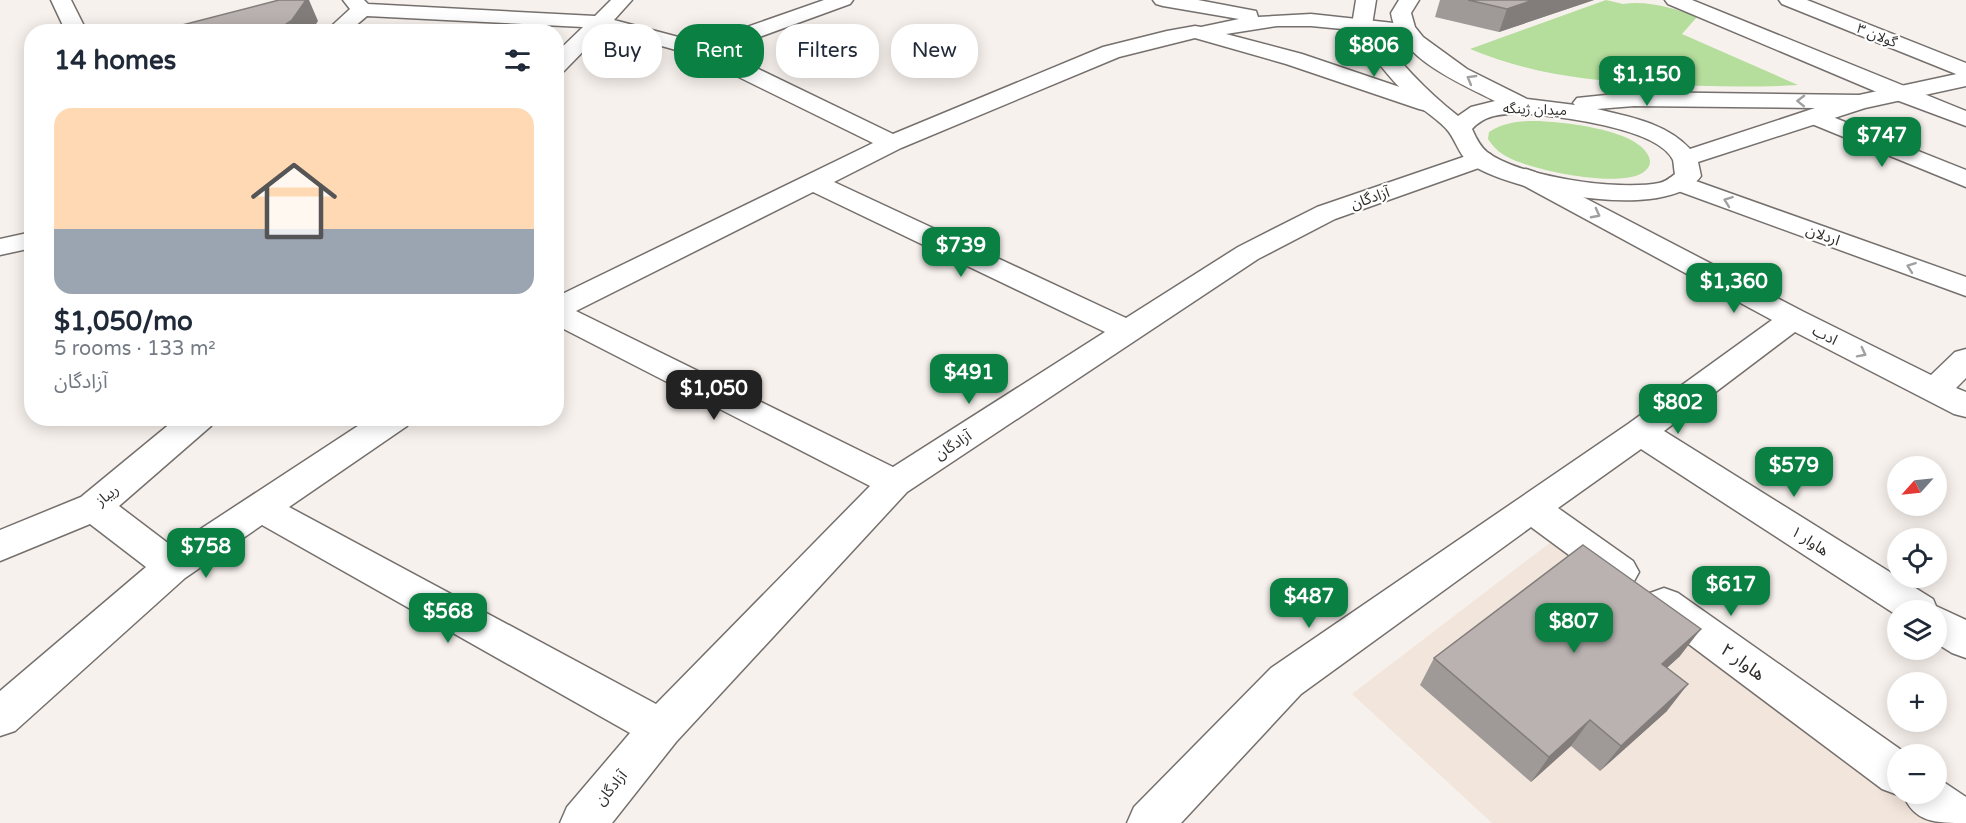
<!DOCTYPE html>
<meta charset="utf-8">
<style>
:root{--surface:#fff;--page:#f6f6f7;--text:#1f2937;--muted:#747a83;--accent:#0b8043}
body{margin:0;font-family:"Varela Round","Noto Sans Arabic",sans-serif;background:var(--page);color:var(--text);height:100vh;display:flex;flex-direction:column;font-size:22px;white-space:nowrap}
*{box-sizing:border-box;margin:0}
p{font-size:20px;color:var(--muted)}
.icon{flex:none;width:33px;height:33px;fill:none;stroke:currentColor;stroke-width:2;stroke-linecap:round;stroke-linejoin:round}
.map{position:relative;flex:1;overflow:hidden}
.drawer{position:absolute;left:24px;top:24px;width:540px;height:402px;display:flex;flex-direction:column;background:var(--surface);border-radius:24px;box-shadow:0 3px 15px #0003}
.drawer>*{flex:none}
.hud{position:absolute;left:582px;top:24px;width:570px;height:54px;display:flex;gap:12px}
.needle{width:39px;rotate:243deg}
.tools{position:absolute;left:1887px;top:456px;display:grid;gap:12px}
.tools a{display:grid;place-items:center;width:60px;height:60px;border-radius:50%;background:var(--surface);box-shadow:0 3px 15px #0003;font-size:30px}
.price{position:absolute;translate:-50% -51px;padding:0 14px;border-radius:12px;background:var(--accent);color:#fff;font-size:20px;line-height:39px;filter:drop-shadow(0 2px 3px #0008)}
.price::after{content:'';position:absolute;left:50%;top:36px;width:18px;height:14px;margin-left:-9px;background:inherit;clip-path:polygon(0 0,100% 0,50% 100%)}
.price.selected{background:#222;color:#fff}
ul{padding:0;list-style:none}
li{display:grid;align-content:center;gap:12px;height:318px;padding:0 30px}
li span{display:grid;place-items:center;height:186px;border-radius:18px;color:#555}
li>.icon{margin-inline-start:auto}
span .icon{width:108px;height:108px;fill:#fffc;stroke-width:1}
li b{font-size:26px}
h2{display:flex;justify-content:space-between;align-items:center;height:72px;padding:0 30px;font-size:26px}
.pill{padding:0 21px;border-radius:24px;background:var(--surface);box-shadow:0 3px 15px #0003;font-size:21px;line-height:54px}
.pill.selected{background:var(--accent);color:#fff}
.map>svg:first-child{display:block}
.built{fill:#f2e5dc}
.green{fill:#b5dd9c}
.lines{fill:none;stroke-linecap:round;stroke-linejoin:round}
.minor-casing{stroke:#75706d;stroke-width:3}
.tertiary-casing{stroke:#75706d;stroke-width:3}
.minor{fill:#fff;fill-rule:evenodd}
.tertiary{fill:#fff;fill-rule:evenodd}
.wall{fill:#9f9997}
.shaded-wall{fill:#827d7b}
.building{fill:#b9b2b0;stroke:#827d7b;stroke-width:1.5}
.oneway{stroke:#a1a0a0}
.labels{text-anchor:middle;stroke-width:4.5;stroke-linejoin:round;paint-order:stroke}
.far-street-label{font-size:14px;fill:#2f2d2b;stroke:#fff}
.street-label{font-size:15px;fill:#2f2d2b;stroke:#fff}
.near-street-label{font-size:18px;fill:#2f2d2b;stroke:#fff}
</style>
<div class="map">
<svg width="1966" height="823" viewBox="0 0 1966 823">
<rect width="100%" height="100%" fill="#f7f1ed"/>
<path class="built" d="M1551,542L1897,791L1898,794H1901L1942,823H1492L1352,694Z"/>
<path class="green" d="M1606,0L1623,4C1647,0 1674,8 1697,17L1682,34L1798,85C1748,88 1700,86 1650,84C1585,80 1531,74 1470,49Z
M1537,121C1563,122 1635,129 1648,155C1651,161 1651,166 1645,171C1624,190 1527,170 1504,155C1497,151 1492,145 1488,139L1489,132C1505,122 1519,121 1537,121Z"/>
<g class="lines">
<defs>
<path id="minor" d="M51,0H71L87,32H66Z
M343,0H364L368,4L595,16L611,0H632L614,20L701,43L824,0H853L850,4L721,51L893,134L1103,47L1167,31L1195,26L1201,27L1239,19L1163,6L1156,4L1153,0H1198L1256,11L1258,17L1311,14L1412,25L1415,29L1412,33L1405,35L1311,26H1277L1226,34L1302,54L1435,99L1439,104L1435,109L1427,111L1419,109L1286,64L1195,38L1119,57L901,148L834,182L1126,318L1238,247L1317,207L1472,154L1481,151L1490,154L1494,159L1490,164L1335,219L1258,259L907,492L676,742L612,823H560L567,807L630,733L262,525L185,578L15,731L0,736V691L146,567L90,524L0,561V530L81,497L177,418H215L211,426L119,506L173,547L370,418H411L407,426L289,507L656,704L870,486L556,325V297L873,143L694,55L604,30L564,71L556,73V53L583,27L367,16L348,32H325L350,9ZM813,192L1105,332L893,467L576,311Z
M1665,0H1692L1966,111V126L1891,98L1668,4Z
M1779,0H1807L1966,63V78L1782,4Z
M1815,110L1966,170V187L1807,122L1803,117L1807,112Z
M1526,169L1535,172L1804,312L1931,375L1955,352L1966,349V378L1956,388L1966,392V417L1954,414L1795,332L1664,431L1933,599L1936,606L1966,620V658L1952,653L1936,643V610H1898V616L1641,449L1558,508L1633,561L1639,572L1633,583L1620,587L1607,583L1531,527L1301,694L1181,823H1127L1134,807L1271,668L1628,424L1772,320L1517,182L1513,177L1517,172Z
M1679,175L1966,277V296L1670,188L1666,183L1670,178Z
M32,232V248L0,255V239Z
M1664,588L1678,593L1907,754H1898V794H1901L1898,795L1882,789L1650,615L1644,604L1650,593Z
M1936,777L1966,797V823C1936,823 1914,823 1903,794H1936Z"/>
<path id="tertiary" d="M1356,0H1376L1372,25C1397,60 1425,90 1458,116L1471,107L1495,101C1458,82 1398,58 1391,13L1399,0H1419L1411,13L1415,27L1423,37L1467,69L1527,99L1575,105L1573,103L1577,98L1634,92L1859,95L1966,72V86L1865,108L1698,162L1701,176C1668,223 1514,192 1472,165C1460,157 1457,143 1449,132C1441,121 1422,110 1411,99C1388,77 1369,52 1352,25ZM1634,106L1815,108L1690,149C1666,123 1630,117 1597,109ZM1522,113C1555,116 1658,127 1673,160C1674,164 1674,170 1675,174C1670,178 1665,182 1659,183C1620,191 1519,177 1487,152C1480,146 1476,138 1472,129C1486,114 1503,114 1522,113Z"/>
</defs>
<use href="#minor" class="minor-casing"/>
<use href="#tertiary" class="tertiary-casing"/>
<use href="#minor" class="minor"/>
<use href="#tertiary" class="tertiary"/>
</g>
<path class="wall" d="M1440,0H1594L1499,32L1435,17Z
M1680,656L1667,668V711L1600,771L1571,746L1531,782L1420,685L1434,658Z"/>
<path class="shaded-wall" d="M306,0H309L318,21L311,32H274Z
M1533,0H1594L1499,32L1507,9Z
M1701,629L1680,656L1641,691L1662,664Z
M1688,684L1667,711L1600,771L1621,746Z
M1590,720L1571,746L1531,782L1549,757Z"/>
<path class="building" d="M279,0H306L292,20L274,32H155Z
M1468,0H1533L1507,9Z
M1583,545L1701,629L1662,664L1688,684L1621,746L1590,720L1549,757L1434,658Z"/>
<defs><path id="oneway-chevron" d="M-2-3.5L2.5 0L-2 3.5" fill="none" stroke-width="1.6" stroke-linecap="round" stroke-linejoin="round" transform="scale(1.5)"/></defs>
<g class="oneway">
<use href="#oneway-chevron" transform="translate(1471 79) rotate(-150)"/>
<use href="#oneway-chevron" transform="translate(1801 101) rotate(-179)"/>
<use href="#oneway-chevron" transform="translate(1728 201) rotate(-160)"/>
<use href="#oneway-chevron" transform="translate(1596 214) rotate(28)"/>
<use href="#oneway-chevron" transform="translate(1911 267) rotate(-160)"/>
<use href="#oneway-chevron" transform="translate(1862 353) rotate(27)"/>
</g>
<g class="labels">
<g class="far-street-label">
<text transform="translate(1877 35) rotate(22)" y="5">گولان ۳</text>
<text transform="translate(1535 109) rotate(2)" y="5">میدان ژینگه</text>
</g>
<g class="street-label">
<text transform="translate(1370 198) rotate(-19)" y="5">آزادگان</text>
<text transform="translate(1823 235) rotate(20)" y="5">اردلان</text>
<text transform="translate(1825 335) rotate(27)" y="5">ادب</text>
<text transform="translate(953 445) rotate(-33)" y="5">آزادگان</text>
<text transform="translate(107 495) rotate(-39)" y="5">ریباز</text>
<text transform="translate(1810 541) rotate(33)" y="5">هاوار ۱</text>
<text transform="translate(611 788) rotate(-50)" y="5">آزادگان</text>
</g>
<g class="near-street-label">
<text transform="translate(1743 662) rotate(36)" y="6">هاوار ۲</text>
</g>
</g>
</svg>
<div class="tools">
<a><svg class="needle" viewBox="-14 -14 28 28"><path d="M0-13l5 13h-10z" fill="#e53935"/><path d="M0 13l5-13h-10z" fill="#747a83"/></svg></a>
<a><svg class="icon" aria-label="locate" viewBox="0 0 24 24"><circle cx="12" cy="12" r="6"/><path d="M12 2v4M12 18v4M2 12h4M18 12h4"/></svg></a>
<a><svg class="icon" aria-label="layers" viewBox="0 0 24 24"><path d="M12 4l9 5-9 5-9-5zM3 14l9 5 9-5"/></svg></a>
<a>+</a>
<a>−</a>
</div>
<b class="price" style="left:1374px;top:78px">$806</b>
<b class="price" style="left:1647px;top:107px">$1,150</b>
<b class="price" style="left:1882px;top:168px">$747</b>
<b class="price" style="left:961px;top:278px">$739</b>
<b class="price" style="left:1734px;top:314px">$1,360</b>
<b class="price" style="left:969px;top:405px">$491</b>
<b class="price selected" style="left:714px;top:421px">$1,050</b>
<b class="price" style="left:1678px;top:435px">$802</b>
<b class="price" style="left:1794px;top:498px">$579</b>
<b class="price" style="left:206px;top:579px">$758</b>
<b class="price" style="left:1731px;top:617px">$617</b>
<b class="price" style="left:1309px;top:629px">$487</b>
<b class="price" style="left:448px;top:644px">$568</b>
<b class="price" style="left:1574px;top:654px">$807</b>
<div class="hud">
<a class="pill">Buy</a>
<a class="pill selected">Rent</a>
<a class="pill">Filters</a>
<a class="pill">New</a>
</div>
<section class="drawer">
<h2>14 homes<svg class="icon" aria-label="filters" viewBox="0 0 24 24"><path d="M4 7h16M4 17h16"/><circle cx="9" cy="7" r="2"/><circle cx="15" cy="17" r="2"/></svg></h2>
<ul>
<li><span style="background:linear-gradient(#ffd9b3 65%,#9aa5b1 0)"><svg class="icon" aria-label="home" viewBox="0 0 24 24"><path d="M3 11l9-7 9 7M6 9v11h12V9"/></svg></span><div><b>$1,050/mo</b><p>5 rooms · 133 m²</p><p>آزادگان</p></div></li>
</ul>
</section>
</div>
